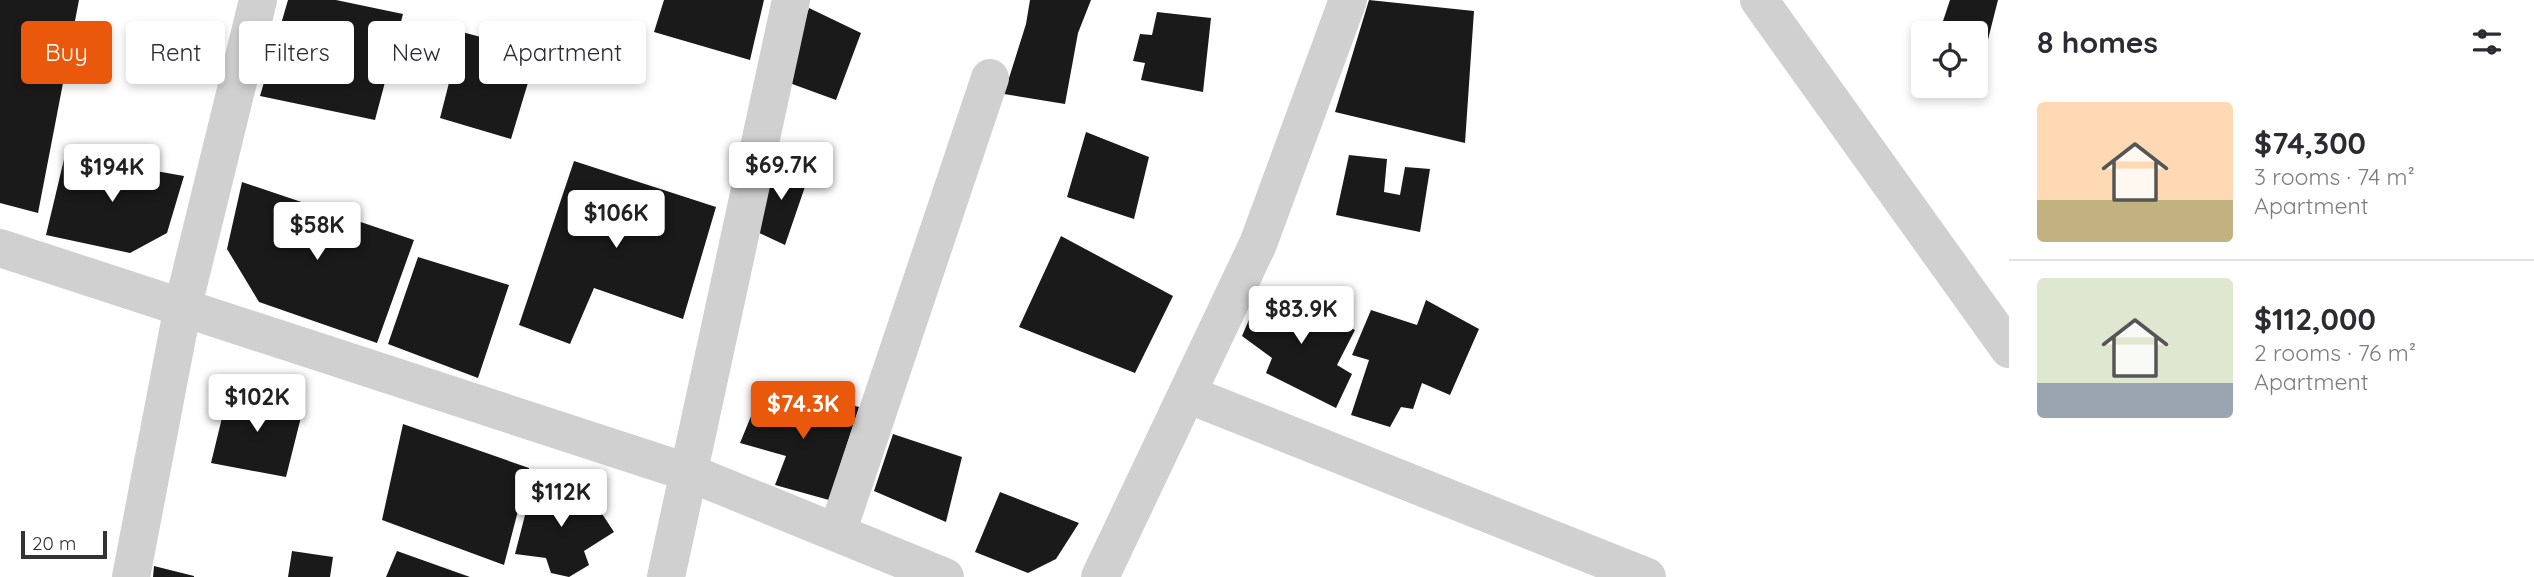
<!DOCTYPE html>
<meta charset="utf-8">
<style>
:root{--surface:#fff;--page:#f2f2f3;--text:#2b2b33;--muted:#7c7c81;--line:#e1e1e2;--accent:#ea580c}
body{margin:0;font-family:Quicksand,sans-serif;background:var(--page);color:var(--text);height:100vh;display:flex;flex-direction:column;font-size:26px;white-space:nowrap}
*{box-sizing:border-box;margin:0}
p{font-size:23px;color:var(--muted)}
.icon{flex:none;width:38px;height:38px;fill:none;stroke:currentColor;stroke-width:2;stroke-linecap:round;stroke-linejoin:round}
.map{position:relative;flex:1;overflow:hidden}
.details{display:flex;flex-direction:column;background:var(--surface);width:525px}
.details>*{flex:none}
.top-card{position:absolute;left:21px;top:21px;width:665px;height:63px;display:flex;gap:14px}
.controls{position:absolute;left:1911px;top:21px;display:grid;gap:14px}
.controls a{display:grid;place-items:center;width:77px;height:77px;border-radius:7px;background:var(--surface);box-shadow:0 4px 10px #0003;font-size:35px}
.scale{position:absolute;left:21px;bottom:18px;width:86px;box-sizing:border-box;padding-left:7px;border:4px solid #333;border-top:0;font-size:19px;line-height:24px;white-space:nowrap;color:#333;-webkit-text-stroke:5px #fff;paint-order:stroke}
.price{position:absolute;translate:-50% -60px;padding:0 16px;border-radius:7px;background:#fff;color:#222;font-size:23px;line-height:46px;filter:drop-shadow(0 2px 4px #0008)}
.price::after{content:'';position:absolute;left:50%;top:42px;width:21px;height:16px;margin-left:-10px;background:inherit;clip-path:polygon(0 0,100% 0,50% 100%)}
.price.current{background:var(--accent);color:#fff}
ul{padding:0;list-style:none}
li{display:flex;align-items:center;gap:21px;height:175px;padding:0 28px}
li+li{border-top:2px solid var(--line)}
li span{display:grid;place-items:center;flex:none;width:196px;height:140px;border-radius:7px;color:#555}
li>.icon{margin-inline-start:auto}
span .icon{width:84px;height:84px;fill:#fffc;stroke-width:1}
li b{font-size:30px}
h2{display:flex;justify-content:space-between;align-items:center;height:84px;padding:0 28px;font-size:30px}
.pill{padding:0 24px;border-radius:7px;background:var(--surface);box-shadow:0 4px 10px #0003;font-size:24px;line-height:63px}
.pill.current{background:var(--accent);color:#fff}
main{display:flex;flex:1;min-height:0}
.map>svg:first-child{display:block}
.building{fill:#1a1a1a}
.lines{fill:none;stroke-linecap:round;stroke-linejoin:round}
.minor{stroke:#d0d0d0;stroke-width:38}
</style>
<main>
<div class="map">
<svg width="2009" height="577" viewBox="0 0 2009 577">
<rect width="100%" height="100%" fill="#fff"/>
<path class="building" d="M0,0H79L38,213L0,203Z
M288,0H336L403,14L375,120L260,96Z
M664,0H764L750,60L654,32Z
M1030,0H1091L1078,33L1065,104L1004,94L1026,24Z
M1369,0L1474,11L1465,143L1335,112Z
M1950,0H1998L1977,83L1976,33H1939Z
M809,8L861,33L836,100L784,81Z
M1157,12L1211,18L1203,92L1141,80L1145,63L1133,61L1140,34L1152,35Z
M462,32L564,59L558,83L530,76L511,139L440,118Z
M1086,132L1149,157L1134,219L1067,197Z
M65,155L184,176L167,233L130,253L46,235Z
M1349,155L1387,159L1384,192L1400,195L1405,167L1430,169L1420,232L1336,215Z
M772,160L809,175L785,245L755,231Z
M574,161L716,207L683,319L594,288L570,344L519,325Z
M242,182L414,240L377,343L259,302L227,249Z
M1061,236L1173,296L1135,373L1019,327Z
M418,257L509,285L478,378L388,344Z
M1263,287L1355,330L1337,365L1352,374L1336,408L1266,373L1272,358L1242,336Z
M1426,300L1479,329L1450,395L1422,383L1413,409L1401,407L1390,427L1351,415L1369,360L1352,355L1371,310L1417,325Z
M229,389L303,409L286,477L211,463Z
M761,392L811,415L821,397L859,407L829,500L775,485L786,456L740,443Z
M403,424L529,468L504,565L382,520Z
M893,434L962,457L946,522L874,491Z
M533,484L591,497L614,532L584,551L589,565L569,577L551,573L546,558L515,554Z
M1000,492L1079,523L1056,559L1028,573L975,552Z
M292,551L333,557L330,577H288Z
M397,551L470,577H386Z
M154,566L194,576V577H153Z"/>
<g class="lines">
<path class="minor" d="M1759,0L2009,349
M0,248L690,473L945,577
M1187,394L1647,577
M837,533L990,78
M131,577L183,306L258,0
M666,577L791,0
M1100,577L1258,244L1348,0"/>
</g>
</svg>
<div class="controls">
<a><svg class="icon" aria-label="locate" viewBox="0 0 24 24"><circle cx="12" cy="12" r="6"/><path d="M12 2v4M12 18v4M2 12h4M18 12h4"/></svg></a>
</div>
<div class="scale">20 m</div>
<b class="price" style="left:781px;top:202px">$69.7K</b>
<b class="price" style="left:112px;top:204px">$194K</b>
<b class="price" style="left:616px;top:250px">$106K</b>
<b class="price" style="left:317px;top:262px">$58K</b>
<b class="price" style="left:1301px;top:346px">$83.9K</b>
<b class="price" style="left:257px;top:434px">$102K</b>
<b class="price current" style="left:803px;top:441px">$74.3K</b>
<b class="price" style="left:561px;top:529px">$112K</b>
<div class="top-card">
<a class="pill current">Buy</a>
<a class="pill">Rent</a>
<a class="pill">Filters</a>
<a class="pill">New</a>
<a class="pill">Apartment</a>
</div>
</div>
<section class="details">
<h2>8 homes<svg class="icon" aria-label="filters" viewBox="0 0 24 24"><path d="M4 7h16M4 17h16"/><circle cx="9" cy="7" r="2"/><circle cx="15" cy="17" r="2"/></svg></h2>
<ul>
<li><span style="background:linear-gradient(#ffd9b3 70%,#c2b280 0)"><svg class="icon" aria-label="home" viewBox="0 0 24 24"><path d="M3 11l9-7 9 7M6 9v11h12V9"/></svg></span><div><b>$74,300</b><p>3 rooms · 74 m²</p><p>Apartment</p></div></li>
<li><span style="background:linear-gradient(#dfe7d0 75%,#9aa5b1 0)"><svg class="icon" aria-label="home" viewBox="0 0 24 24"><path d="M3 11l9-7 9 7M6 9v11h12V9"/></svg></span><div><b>$112,000</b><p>2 rooms · 76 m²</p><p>Apartment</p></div></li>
</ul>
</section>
</main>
